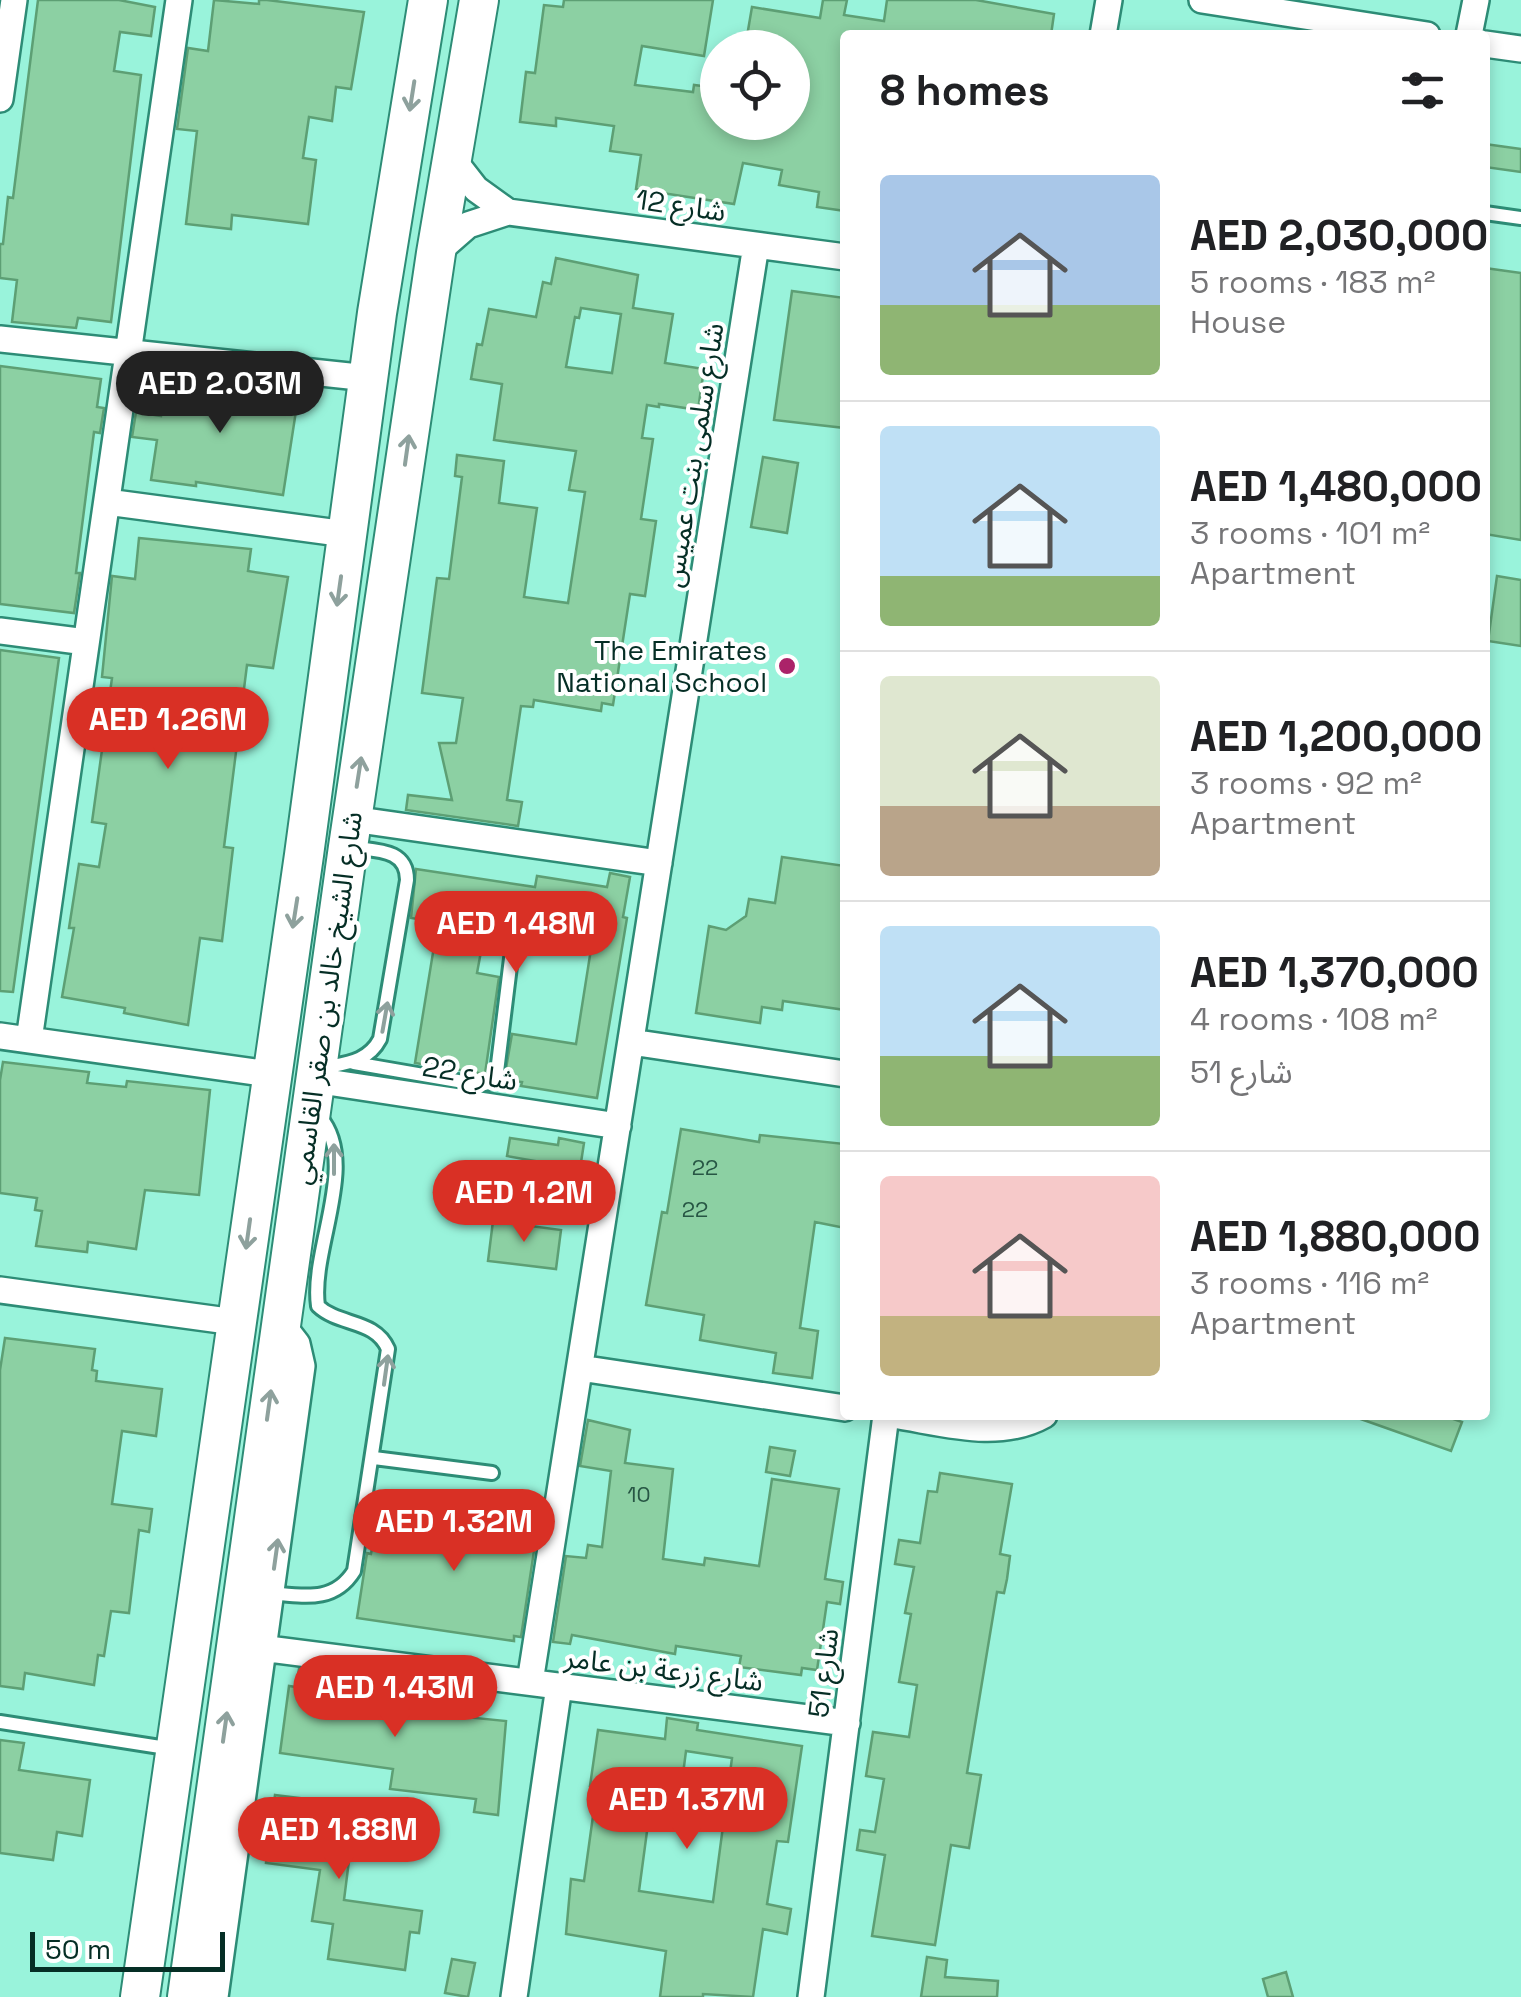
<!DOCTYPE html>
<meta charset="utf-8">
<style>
:root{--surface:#fff;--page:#f6f6f6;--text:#202124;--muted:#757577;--line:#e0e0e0;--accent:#d93025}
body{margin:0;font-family:"Space Grotesk","Noto Sans Arabic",sans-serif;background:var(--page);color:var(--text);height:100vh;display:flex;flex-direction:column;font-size:38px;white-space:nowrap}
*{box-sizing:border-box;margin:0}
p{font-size:32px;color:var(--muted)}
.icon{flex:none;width:55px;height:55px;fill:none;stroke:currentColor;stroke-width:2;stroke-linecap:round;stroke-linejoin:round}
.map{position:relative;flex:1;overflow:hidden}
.details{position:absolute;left:840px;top:30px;width:650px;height:1390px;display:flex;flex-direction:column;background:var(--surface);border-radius:10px;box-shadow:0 5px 15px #0003}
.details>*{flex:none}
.controls{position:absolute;left:700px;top:30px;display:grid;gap:20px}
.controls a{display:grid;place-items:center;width:110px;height:110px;border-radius:50%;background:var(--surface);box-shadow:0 5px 15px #0003;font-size:50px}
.scale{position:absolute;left:30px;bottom:25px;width:195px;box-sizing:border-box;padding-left:10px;border:5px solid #052e25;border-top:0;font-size:28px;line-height:35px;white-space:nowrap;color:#052e25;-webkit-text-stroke:8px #fff;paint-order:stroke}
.price{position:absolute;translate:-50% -85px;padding:0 22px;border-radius:35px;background:var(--accent);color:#fff;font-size:32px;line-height:65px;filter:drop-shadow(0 2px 5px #0008)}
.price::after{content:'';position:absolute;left:50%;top:60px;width:30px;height:22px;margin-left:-15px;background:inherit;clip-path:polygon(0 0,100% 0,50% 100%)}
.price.current{background:#222;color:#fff}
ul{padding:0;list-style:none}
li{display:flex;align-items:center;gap:30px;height:250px;padding:0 40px}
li+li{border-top:2px solid var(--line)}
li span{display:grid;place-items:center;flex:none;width:280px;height:200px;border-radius:10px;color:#555}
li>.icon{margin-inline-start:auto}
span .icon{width:120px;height:120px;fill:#fffc;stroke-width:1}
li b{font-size:42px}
h2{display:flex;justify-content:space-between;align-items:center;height:120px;padding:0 40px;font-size:42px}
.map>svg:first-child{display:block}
.building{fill:#8cd0a3;stroke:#5d9f74;stroke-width:2.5;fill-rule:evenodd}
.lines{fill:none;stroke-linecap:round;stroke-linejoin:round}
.service-casing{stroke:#2d8c76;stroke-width:18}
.minor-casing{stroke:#2d8c76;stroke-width:30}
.secondary-casing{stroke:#2d8c76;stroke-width:42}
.service{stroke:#fff;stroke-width:12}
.minor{stroke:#fff;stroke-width:25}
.secondary{stroke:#fff;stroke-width:38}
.oneway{stroke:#8ea19d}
.poi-dot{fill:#ab2369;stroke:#fff;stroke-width:4}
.labels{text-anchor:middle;stroke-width:8;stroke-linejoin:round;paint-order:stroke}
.number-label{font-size:22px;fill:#275644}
.street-label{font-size:28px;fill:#052e25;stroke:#fff}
.poi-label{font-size:28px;fill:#052e25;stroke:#fff;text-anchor:end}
</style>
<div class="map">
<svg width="1521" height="1997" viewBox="0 0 1521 1997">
<rect width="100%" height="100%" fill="#99f3db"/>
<path class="building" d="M38,0H119L155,7L151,36L120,32L114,71L141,75L111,322L78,318L76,328L12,322L17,280L0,278V244H3L8,197L13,198Z
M214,0L259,4V0H267L364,12L351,89L336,87L332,121L309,117L303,158L316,160L308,224L232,215L231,229L186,224L197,131L177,129L188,48L208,51Z
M564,0H713L704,56L642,46L635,85L693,92L694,85L718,88V122H792V48H745L752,7L820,18L823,0H847L844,15L884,21L887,0H976L1054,14L1051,35H845V211L817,207L819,192L779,185L782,170L743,163L734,204L636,189L641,155L610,151L614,126L556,118V126L520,122L526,72L535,73L544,5L563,7Z
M1485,144L1521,149V172L1485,167Z
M556,258L638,275L633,308L673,314L665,363L704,369L698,410L659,404V407L647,405L642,438L653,439L641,519L656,521L645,596L630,594L613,705L602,703L601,711L534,700L533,707L521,706L507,800L522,802L518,826L406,810L408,795L452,800L439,743H456L463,698L422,693L437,578L449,579L462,477L455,476L457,455L504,461L499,503L537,508L524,597L568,603L585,492L569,490L576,451L494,440L502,384L471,379L477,344L482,345L489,309L536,317L543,282L551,284ZM581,308L621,314L612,373L566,367L575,317L579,318Z
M1485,268L1521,273V540L1485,534Z
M792,291L845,298V428L774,420Z
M0,366L101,379L97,407L104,408L100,433L94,432L76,573H80L74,613L0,604Z
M166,377L298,398L283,495L196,482V486L151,480L157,440L132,437L136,412L161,416Z
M763,457L798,463L787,533L751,527Z
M139,538L251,549L248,571L288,577L273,668L247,665L224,847L233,848L222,941L200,938L188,1025L124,1013L125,1008L62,997L74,928H69L79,864L99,867L106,824L92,822L112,678L102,677L112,576L135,579Z
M1497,576L1521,580V646L1488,641Z
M0,650L59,658L13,992L0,991Z
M782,857L845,866V1010L783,1001L782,1010L762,1007L760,1023L696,1013L709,926L726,930L746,916L749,899L775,903Z
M416,869L535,887L537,876L607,887L610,873L630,877L623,917L627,918L597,1098L521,1086L522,1082L504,1080L512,1034L576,1044L594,930L493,913L490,931L485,930L477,973L499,977L485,1074L415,1063L438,922L411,918Z
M3,1062L89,1072L87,1083L126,1087L127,1081L210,1090L199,1195L145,1190L136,1249L88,1242L87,1252L36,1246L42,1211L35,1210L37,1198L0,1193V1080Z
M681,1129L759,1142L760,1135L845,1144V1228L815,1222L800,1328L818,1331L812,1378L773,1373L776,1353L700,1340L704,1315L646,1305L662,1212L667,1213Z
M510,1138L558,1145L559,1138L584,1143L580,1169L507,1156Z
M493,1221L561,1230L556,1269L488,1261Z
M5,1338L95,1349L92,1370L97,1371L96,1381L162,1389L156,1436L122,1431L112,1504L152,1509L149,1532L139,1530L129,1613L111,1611L104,1656L98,1655L94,1685L25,1673L23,1689L0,1686V1370Z
M1358,1415H1442L1462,1422L1451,1451L1358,1418Z
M588,1420L630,1430L625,1463L673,1469L663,1559L704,1565L705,1558L759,1566L772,1479L839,1489L825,1579L843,1582L840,1604L827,1602L817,1670L802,1668L801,1675L739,1667L741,1656L676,1646L675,1654L572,1635L570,1644L553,1642L566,1556L586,1558L588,1545L602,1547L611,1471L580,1466Z
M770,1447L795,1451L790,1476L766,1472Z
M940,1473L1012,1484L1000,1554L1010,1556L1007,1579L1004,1593L997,1592L967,1773L981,1775L969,1848L951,1845L935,1945L872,1936L885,1855L857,1850L860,1830L875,1832L884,1779L866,1776L873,1732L909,1737L917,1685L899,1682L911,1614L905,1613L914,1567L895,1564L899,1540L920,1543L928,1491L937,1492Z
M457,1495L534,1513L528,1550L534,1551L521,1637L514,1636V1641L357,1618L367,1553L371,1554L376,1526L450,1536Z
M299,1669L359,1677L356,1695L367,1697L366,1707L506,1721L498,1815L474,1812L476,1799L390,1789L393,1769L280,1753L289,1686L296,1687Z
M667,1718L698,1723L697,1730L802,1746L788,1842L777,1841L767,1904L791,1909L787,1934L763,1929L753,1997L703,1994V1997H660L666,1951L566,1934L571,1879L584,1881L597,1787L590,1786L598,1730L665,1739ZM686,1751L732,1758L713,1902L639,1891L652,1794L656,1795L658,1779L682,1782Z
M0,1740L24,1743L19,1770L90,1780L82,1836L57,1832L53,1860L0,1853Z
M275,1795L356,1805L344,1900L422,1911L419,1933L410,1932L405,1970L328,1959L333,1924L312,1921L320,1870L266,1863Z
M927,1957L947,1960L945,1977L998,1981L997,1997H921Z
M452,1959L475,1963L468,1997L445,1993Z
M1286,1972L1293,1997H1268L1263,1979Z"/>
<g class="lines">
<defs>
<path id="service" d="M1485,213L1521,218
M354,1063L481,1085L492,1082L497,1072L514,934
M323,1068C346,1063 368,1062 380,1039L407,880C407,848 375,851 350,847
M374,1458L492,1473
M270,1593C304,1596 334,1603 354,1571L388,1349C375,1319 339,1326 318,1306C310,1249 360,1164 320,1117
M0,1722L173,1749"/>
<path id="minor" d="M1202,0L1427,35
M1103,35L1109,0
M1469,35L1476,0
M1485,44L1521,49
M0,99L14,0
M451,157L476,189L508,212
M436,253L468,225L508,212L845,257
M0,339L368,378
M107,502L346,534
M0,631L86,642
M352,819L659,863
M0,1036L270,1074
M29,1040L179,0
M631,1042L845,1074
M314,1080L618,1126
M0,1290L235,1322
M580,1368L845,1408
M892,1415C941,1422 998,1441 1044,1415
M246,1646L847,1723
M530,1682L756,245
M215,1997L302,1366L297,1344L280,1322
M514,1997L559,1686
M811,1997L886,1415"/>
<path id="secondary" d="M140,1997L304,855L377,313L428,0
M187,1997L348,847L436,253L479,0"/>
</defs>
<use href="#service" class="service-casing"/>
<use href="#minor" class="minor-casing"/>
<use href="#secondary" class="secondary-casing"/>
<use href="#service" class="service"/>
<use href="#minor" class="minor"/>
<use href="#secondary" class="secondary"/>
</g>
<defs><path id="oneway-shaft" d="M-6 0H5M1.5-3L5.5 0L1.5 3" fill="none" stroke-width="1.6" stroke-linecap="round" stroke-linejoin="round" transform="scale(2.5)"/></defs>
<g class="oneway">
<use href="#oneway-shaft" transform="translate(412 96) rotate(99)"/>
<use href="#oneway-shaft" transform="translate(407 450) rotate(-82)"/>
<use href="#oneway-shaft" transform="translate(339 591) rotate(98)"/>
<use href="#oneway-shaft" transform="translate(359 772) rotate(-81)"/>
<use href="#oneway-shaft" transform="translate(295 913) rotate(99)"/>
<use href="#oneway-shaft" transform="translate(385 1017) rotate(-80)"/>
<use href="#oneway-shaft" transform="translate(334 1159) rotate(-90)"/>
<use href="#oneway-shaft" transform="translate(248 1234) rotate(98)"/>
<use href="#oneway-shaft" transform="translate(386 1370) rotate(-82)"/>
<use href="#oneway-shaft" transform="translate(269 1405) rotate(-82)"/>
<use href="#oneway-shaft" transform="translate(276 1554) rotate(-82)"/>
<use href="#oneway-shaft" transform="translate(225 1727) rotate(-82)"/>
</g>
<circle class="poi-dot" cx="787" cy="666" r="10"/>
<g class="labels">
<g class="number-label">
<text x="705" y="1175">22</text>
<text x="695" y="1217">22</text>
<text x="639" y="1502">10</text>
</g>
<g class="street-label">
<text transform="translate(681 205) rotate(8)" y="10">شارع 12</text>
<text transform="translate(693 455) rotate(-81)" y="10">شارع سلمى بنت عميس</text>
<text transform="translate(326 998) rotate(-82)" y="10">شارع الشيخ خالد بن صقر القاسمي</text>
<text transform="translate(470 1073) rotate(9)" y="10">شارع 22</text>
<text transform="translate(664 1669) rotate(7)" y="10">شارع زرعة بن عامر</text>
<text transform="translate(823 1673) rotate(-83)" y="10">شارع 51</text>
</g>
<g class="poi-label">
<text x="767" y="660">The Emirates<tspan x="767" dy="32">National School</tspan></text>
</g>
</g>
</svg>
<div class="controls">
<a><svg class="icon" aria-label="locate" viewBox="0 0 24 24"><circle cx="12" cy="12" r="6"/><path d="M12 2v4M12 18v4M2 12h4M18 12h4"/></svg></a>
</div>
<div class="scale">50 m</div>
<b class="price current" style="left:220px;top:436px">AED 2.03M</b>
<b class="price" style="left:168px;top:772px">AED 1.26M</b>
<b class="price" style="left:516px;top:976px">AED 1.48M</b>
<b class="price" style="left:524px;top:1245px">AED 1.2M</b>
<b class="price" style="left:454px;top:1574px">AED 1.32M</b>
<b class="price" style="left:395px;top:1740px">AED 1.43M</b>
<b class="price" style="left:687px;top:1852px">AED 1.37M</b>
<b class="price" style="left:339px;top:1882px">AED 1.88M</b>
<section class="details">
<h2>8 homes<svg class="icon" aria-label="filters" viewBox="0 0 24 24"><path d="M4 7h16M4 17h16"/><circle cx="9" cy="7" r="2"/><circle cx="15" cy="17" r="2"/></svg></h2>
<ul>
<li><span style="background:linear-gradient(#a9c7e8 65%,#8fb573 0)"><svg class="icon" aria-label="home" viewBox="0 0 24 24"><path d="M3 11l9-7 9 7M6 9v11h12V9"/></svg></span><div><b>AED 2,030,000</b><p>5 rooms · 183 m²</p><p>House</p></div></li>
<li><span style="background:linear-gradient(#bfe0f5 75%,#8fb573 0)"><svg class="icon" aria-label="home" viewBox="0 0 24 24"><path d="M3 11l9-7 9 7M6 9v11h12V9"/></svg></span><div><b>AED 1,480,000</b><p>3 rooms · 101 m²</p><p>Apartment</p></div></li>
<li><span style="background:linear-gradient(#dfe7d0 65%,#b9a48a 0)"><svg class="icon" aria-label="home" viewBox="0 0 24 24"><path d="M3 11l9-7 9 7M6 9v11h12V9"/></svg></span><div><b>AED 1,200,000</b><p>3 rooms · 92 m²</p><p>Apartment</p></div></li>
<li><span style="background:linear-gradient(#bfe0f5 65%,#8fb573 0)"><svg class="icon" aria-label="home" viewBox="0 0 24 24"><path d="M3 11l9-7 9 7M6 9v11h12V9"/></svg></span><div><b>AED 1,370,000</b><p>4 rooms · 108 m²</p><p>شارع 51</p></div></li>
<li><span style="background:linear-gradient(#f6c9c9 70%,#c2b280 0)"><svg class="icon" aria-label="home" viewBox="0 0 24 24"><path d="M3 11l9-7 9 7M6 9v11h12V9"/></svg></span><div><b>AED 1,880,000</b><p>3 rooms · 116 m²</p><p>Apartment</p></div></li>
</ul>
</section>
</div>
